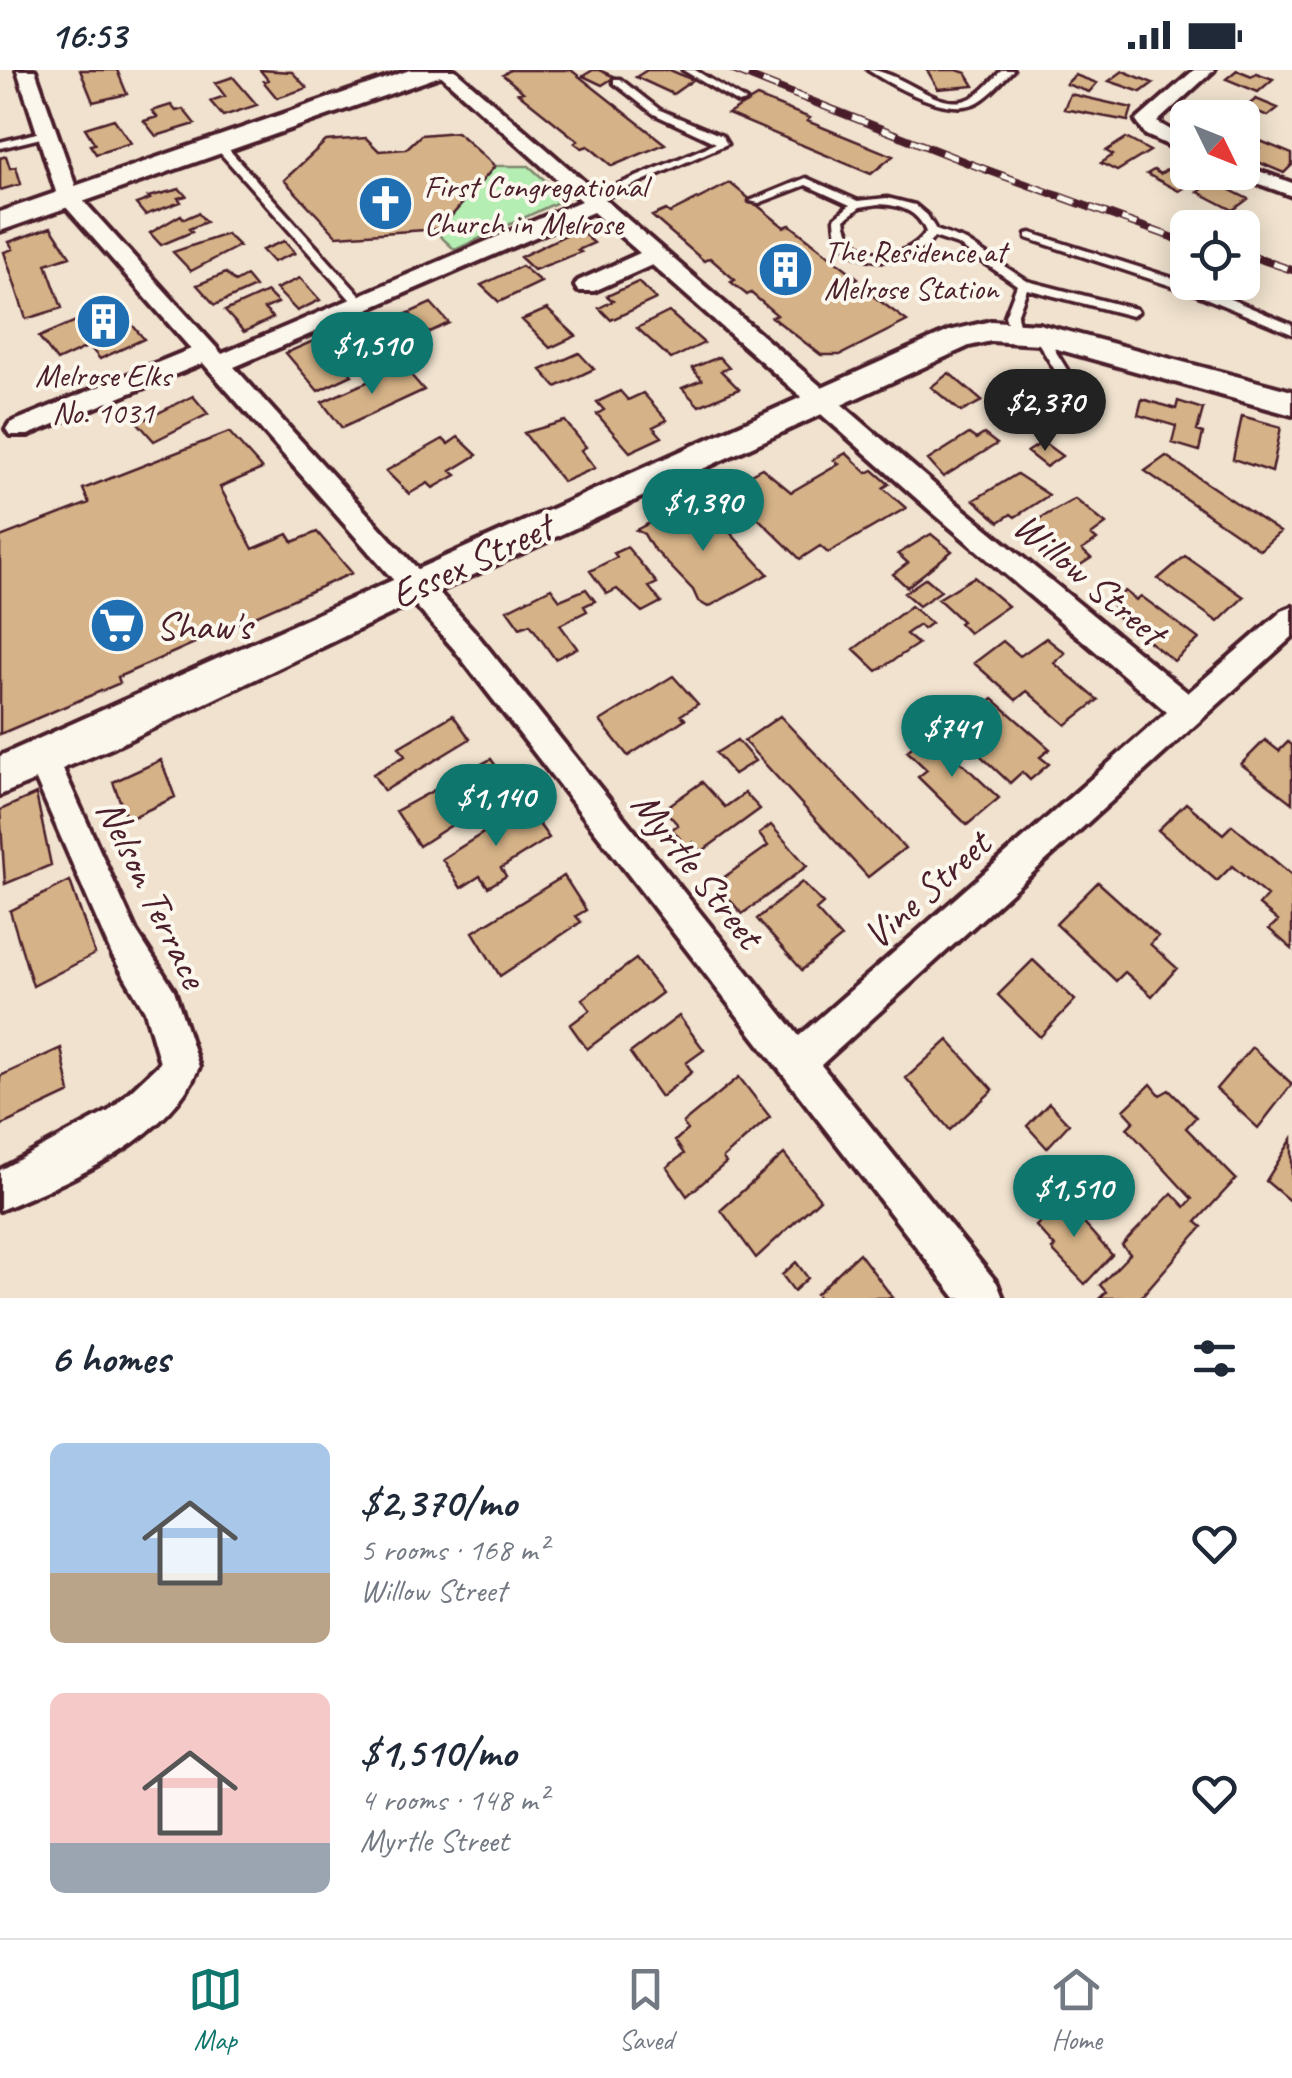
<!DOCTYPE html>
<meta charset="utf-8">
<style>
:root{--surface:#fff;--page:#f6f6f7;--text:#1f2937;--muted:#747a83;--line:#e0e1e3;--accent:#0f766e}
body{margin:0;font-family:Caveat,sans-serif;background:var(--page);color:var(--text);height:100vh;display:flex;flex-direction:column;font-size:38px;white-space:nowrap}
*{box-sizing:border-box;margin:0}
p{font-size:32px;color:var(--muted)}
.icon{flex:none;width:55px;height:55px;fill:none;stroke:currentColor;stroke-width:2;stroke-linecap:round;stroke-linejoin:round}
.map{position:relative;height:1228px;overflow:hidden}
.panel{display:flex;flex-direction:column;background:var(--surface);flex:1}
.panel>*{flex:none}
.needle{width:65px;rotate:133deg}
.controls{position:absolute;left:1170px;top:30px;display:grid;gap:20px}
.controls a{display:grid;place-items:center;width:90px;height:90px;border-radius:15px;background:var(--surface);box-shadow:0 5px 25px #0003;font-size:50px}
.price{position:absolute;translate:-50% -85px;padding:0 22px;border-radius:35px;background:var(--accent);color:#fff;font-size:32px;line-height:65px;filter:drop-shadow(0 2px 5px #0008)}
.price::after{content:'';position:absolute;left:50%;top:60px;width:30px;height:22px;margin-left:-15px;background:inherit;clip-path:polygon(0 0,100% 0,50% 100%)}
.price.selected{background:#222;color:#fff}
ul{padding:0;list-style:none}
li{display:flex;align-items:center;gap:30px;height:250px;padding:0 50px}
li span{display:grid;place-items:center;flex:none;width:280px;height:200px;border-radius:15px;color:#555}
li>.icon{margin-inline-start:auto}
span .icon{width:120px;height:120px;fill:#fffc;stroke-width:1}
li b{font-size:42px}
h2{display:flex;justify-content:space-between;align-items:center;height:120px;padding:0 50px;font-size:42px}
.status{display:flex;justify-content:space-between;align-items:center;height:70px;padding:0 50px;background:var(--surface);direction:ltr}
.status svg{height:28px;fill:currentColor}
.dock{display:flex;justify-content:space-around;align-items:center;height:140px;border-top:2px solid var(--line);background:var(--surface);font-size:28px;color:var(--muted)}
.dock a{display:grid;justify-items:center;gap:5px}
.dock .selected{color:var(--accent)}
.map>svg:first-child{display:block}
.green{fill:#b4eeb2;stroke:#7f866e;stroke-width:2.5}
.building{fill:#d5b287;stroke:#4a1f2b;stroke-width:2.5}
.lines{fill:none;stroke-linecap:round;stroke-linejoin:round}
.lane-casing{stroke:#4a1f2b;stroke-width:7}
.street-casing{stroke:#4a1f2b;stroke-width:8}
.secondary-casing{stroke:#4a1f2b;stroke-width:8}
.lane{fill:#fbf7ec;fill-rule:evenodd}
.street{fill:#fbf7ec;fill-rule:evenodd}
.secondary{fill:#fbf7ec;fill-rule:evenodd}
.rail-casing{stroke:#4a1f2b;stroke-width:8}
.rail{stroke:#fbf7ec;stroke-width:5;stroke-dasharray:16;stroke-linecap:butt}
.labels{text-anchor:middle;stroke-width:8;stroke-linejoin:round;paint-order:stroke}
.far-poi-label{font-size:32px;fill:#4a1f2b;stroke:#fbf7ec;text-anchor:start}
.street-label{font-size:40px;fill:#4a1f2b;stroke:#fbf7ec}
.poi-label{font-size:40px;fill:#4a1f2b;stroke:#fbf7ec;text-anchor:start}
</style>
<div class="status"><b>16:53</b><svg viewBox="0 0 49 12"><path d="M0 12V9h3v3zM5 12V6h3v6zM10 12V3h3v9zM15 12V0h3v12zM26 1h20v11H26zM47 4h2v5h-2z"/></svg></div>
<div class="map">
<svg width="1292" height="1228" viewBox="0 0 1292 1228">
<rect width="100%" height="100%" fill="#f0e2ce"/>
<filter id="ink" filterUnits="userSpaceOnUse"><feTurbulence type="fractalNoise" baseFrequency=".01" numOctaves="2"/><feDisplacementMap in="SourceGraphic" scale="20" xChannelSelector="R" yChannelSelector="G"/><feConvolveMatrix kernelMatrix="1 2 1 2 8 2 1 2 1" color-interpolation-filters="sRGB"/></filter>
<g filter="url(#ink)">
<path class="green" d="M495,96H529L558,122L560,131L455,180L439,165L440,159Z"/>
<path class="building" d="M80,0H117L127,24L93,32Z
M260,0L292,2L307,18L277,28L263,11L268,10Z
M510,0H571L665,74L612,96L588,76L582,78L575,73L578,71L518,23L523,22L503,5Z
M593,0H599L615,7L602,15L583,6Z
M647,0H670L693,10L673,24L636,7Z
M927,0H957L966,3L974,16L938,19Z
M1237,0L1252,6L1256,3L1273,9L1258,22L1226,9Z
M1123,1L1153,13L1141,22L1109,11Z
M1075,5L1097,13L1089,22L1066,14Z
M233,7L257,35L223,46L210,31L225,26L215,13Z
M1070,24L1132,38L1128,51L1064,39Z
M757,27L810,48L807,51L893,86L871,104L728,44Z
M1256,29L1278,38L1268,46L1246,37Z
M171,35L176,41L183,39L195,54L156,66L144,51L157,47L152,41Z
M114,49L131,73L96,84L90,75L95,74L85,58Z
M457,62L495,96L440,159L337,166L284,110L326,71L366,68L379,81L406,79L421,65Z
M1126,68L1150,81L1117,101L1101,93L1113,85L1106,81Z
M1258,70L1292,84V95L1284,103L1249,88L1259,79L1251,76Z
M6,86L10,98L16,97L21,114L0,120V88Z
M1176,94L1202,107L1179,121L1147,104L1154,100L1160,104Z
M1214,112L1248,129L1233,140L1198,122Z
M730,113L784,157L790,155L858,208L853,211L907,251L840,285H821L772,247L777,245L751,223L747,225L731,212L735,210L710,188L704,191L652,146L666,140L670,143Z
M180,119L186,126L178,128L181,132L145,145L136,134L150,129L148,127Z
M198,143L206,152L189,159L192,162L161,175L150,163L181,145L184,149Z
M51,157L70,186L46,194L62,238L26,249L4,182L13,179L9,172Z
M578,159L594,173L578,180L581,182L534,200L520,187Z
M227,164L239,176L191,201L173,182Z
M284,171L295,183L273,192L262,180Z
M522,196L541,212L499,232L481,215Z
M226,203L235,212L246,206L255,217L215,235L197,215Z
M300,208L320,230L297,241L276,219Z
M638,212L656,229L611,250L599,238L613,231L607,226Z
M267,222L278,233L264,239L273,248L244,262L225,241Z
M431,233L449,253L428,263L409,243Z
M115,234L144,269L100,289L89,276L57,291L39,267Z
M547,239L576,266L550,278L522,250Z
M669,242L704,273L671,289L637,258Z
M409,243L428,263L406,273L387,252Z
M364,253L387,279L366,288L343,262Z
M320,268L352,305L318,321L286,283Z
M579,283L594,299L556,317L541,300Z
M719,287L729,298L721,301L739,319L699,336L682,318L702,310L692,298Z
M403,296L424,320L342,358L322,332Z
M949,303L982,331L961,342L931,317Z
M620,321L628,330L643,323L667,350L653,357L662,367L630,382L597,344L604,340L597,332Z
M193,326L208,344L154,371L138,353Z
M1142,329L1176,339L1178,331L1203,339L1197,361L1203,363L1199,381L1172,373L1176,356L1138,345Z
M1242,346L1281,357L1272,402L1233,389Z
M565,351L586,377L581,380L595,398L563,412L524,363Z
M229,362L262,399L220,417L253,479L288,464L293,472L317,462L352,503L118,607L120,613L0,664V467L89,433L83,419Z
M969,364L976,369L984,364L997,374L943,407L928,390Z
M458,367L477,385L451,401L456,405L433,418L428,413L409,424L386,401L443,369L448,374Z
M1043,372L1062,386L1046,397L1027,382Z
M846,383L867,403L873,400L889,414L883,418L906,438L828,483L820,476L800,489L726,417L762,398L791,422L839,394L834,390Z
M1166,386L1280,462L1260,480L1145,401Z
M1017,404L1049,425L1015,447L1011,444L999,452L974,430Z
M1075,429L1106,454L1091,465L1097,470L1082,480L1091,488L1068,503L1059,496L1063,494L1034,475L1038,473L1021,459Z
M703,433L768,504L708,537L698,531L693,520L651,476L644,464L636,460L673,441L677,446Z
M931,464L952,481L907,517L893,504L908,493L898,484Z
M627,477L657,513L649,517L661,532L642,542L617,519L607,524L590,501L617,487L614,483Z
M1185,486L1244,527L1218,552L1158,509Z
M974,507L1008,536L969,563L959,553L962,551L938,529Z
M926,508L941,521L919,536L904,523Z
M551,518L560,530L586,519L595,531L584,536L587,541L560,555L577,578L555,589L530,554L520,558L507,540Z
M1125,521L1136,530L1141,526L1199,569L1174,591L1116,546L1121,542L1110,533Z
M911,536L931,553L923,559L919,555L906,564L918,574L877,601L854,579Z
M1046,568L1065,583L1054,593L1098,630L1066,655L1027,621L1016,630L974,593L1003,571L1020,586Z
M673,606L698,634L681,645L685,649L628,686L600,651Z
M993,629L1050,679L1040,687L1049,694L1030,710L1022,702L1010,713L953,660Z
M453,645L470,669L384,721L373,704L405,686L399,677Z
M780,646L905,778L868,807L744,671Z
M930,663L999,728L967,755L918,707L927,700L907,681Z
M737,670L755,691L734,704L716,683Z
M1265,670L1279,681L1288,672L1292,675V733L1241,694Z
M491,689L511,717L419,776L396,741Z
M161,690L175,727L127,750L113,712Z
M702,712L725,737L745,723L760,739L701,782L693,772L687,777L672,759L678,755L664,739Z
M36,724L51,795L5,814L0,740Z
M1186,733L1223,764L1232,755L1292,805V879L1269,859L1278,851L1259,835L1267,826L1232,796L1217,811L1158,760Z
M526,736L549,768L501,798L506,806L488,817L480,806L461,818L442,789Z
M771,755L807,796L742,844L716,813L768,776L759,764Z
M564,806L586,840L576,846L581,852L500,906L473,862Z
M70,811L95,884L33,916L10,841Z
M802,812L823,834L816,840L841,868L802,900L757,849Z
M1098,812L1158,866L1150,874L1177,898L1152,926L1125,902L1116,911L1056,854Z
M636,889L662,923L587,979L570,955L590,940L582,929Z
M1033,890L1075,930L1040,967L998,925Z
M679,946L704,980L686,993L692,1002L661,1027L630,983Z
M948,970L993,1020L950,1060L906,1008Z
M1252,977L1292,1014L1258,1058L1216,1019Z
M61,978L70,1023L0,1056V1006Z
M739,1007L770,1047L723,1088L726,1093L687,1126L667,1097L684,1084L675,1071L687,1060L683,1053Z
M1151,1014L1160,1025L1169,1020L1196,1047L1186,1058L1236,1109L1196,1152L1202,1157L1140,1228H1100L1106,1222L1100,1215L1130,1184L1122,1175L1172,1123L1185,1137L1192,1129L1127,1058L1134,1051L1124,1040Z
M1049,1033L1069,1054L1047,1078L1027,1056Z
M1292,1069V1133L1266,1111Z
M784,1084L820,1129L756,1188L721,1140Z
M1071,1127L1084,1142L1079,1148L1112,1185L1085,1214L1052,1180L1055,1177L1036,1156L1063,1129L1066,1132Z
M859,1183L893,1228H819L816,1224Z
M796,1192L808,1208L794,1221L782,1205Z"/>
<g class="lines">
<defs>
<path id="lane" d="M683,0H695L746,31L738,33Z
M868,0C900,0 935,40 966,30C980,26 992,10 1002,0H1013C1002,11 991,25 978,32C949,48 893,16 868,0Z
M614,9H620L660,40L722,66L727,74L595,132H587V128L716,73L654,44L614,13Z
M49,60L54,63L53,65L0,78V72Z
M215,73H223L365,231V237H357L215,77Z
M806,108L858,131L887,128L915,135L927,145L936,160L966,171L1027,211L1136,239L1138,242L1132,246L1027,219L1017,246L1021,262L1015,266L1011,265L1005,246L1017,215L958,175L934,167C915,196 852,201 837,164C836,161 835,151 835,148L850,135L806,115L759,133L750,131ZM878,134C899,135 918,140 926,162C905,194 850,191 845,149L860,137Z
M1031,163L1204,218L1292,255V264L1196,224L1027,168V164Z
M1039,260L1043,261L1069,303L1020,336H1012V330L1056,302L1033,264Z"/>
<path id="street" d="M17,0H35L79,126L222,284L581,131L435,0H455L950,428L1188,623L1282,541L1292,537V567L821,995L997,1213L1003,1228H956L454,579L203,293L28,365H10L6,359L10,353L191,279L58,128ZM593,142L640,183L578,211L575,216L578,221H594L652,195L932,442L1167,642L799,966L474,561L234,297Z
M1194,0H1214L1157,52L1188,70V84L1146,65L1136,51Z
M1242,95L1292,113V126L1235,105L1233,102H1242Z
M43,675L54,679L136,861L174,920L199,997C168,1071 69,1111 0,1140V1100L109,1041L160,993L145,941L112,885L27,689L32,679Z"/>
<path id="secondary" d="M410,0H446L443,5L0,161V142Z
M991,251L1039,254L1292,321V345L1039,274L991,271L969,276L430,525L114,677L0,725V686L949,261Z"/>
</defs>
<use href="#lane" class="lane-casing"/>
<use href="#street" class="street-casing"/>
<use href="#secondary" class="secondary-casing"/>
<use href="#lane" class="lane"/>
<use href="#street" class="street"/>
<use href="#secondary" class="secondary"/>
<defs>
<path id="rail" d="M733,0L968,93L1188,173
M1242,183L1292,200"/>
</defs>
<use href="#rail" class="rail-casing"/>
<use href="#rail" class="rail"/>
</g>
</g>
<defs>
<symbol id="church-disc" viewBox="-11 -11 22 22"><circle r="9.5" fill="#1f6fb2" stroke="#fbf7ec"/><path d="M-1.2-6h2.4v3.5h3.3v2.4h-3.3V6h-2.4V-.1h-3.3v-2.4h3.3Z" fill="#fff"/></symbol>
<symbol id="building-disc" viewBox="-11 -11 22 22"><circle r="9.5" fill="#1f6fb2" stroke="#fbf7ec"/><path d="M-4-6H4V6H1V3H-1V6H-4ZM-2.5-4.3h1.7v1.8h-1.7ZM.8-4.3h1.7v1.8H.8ZM-2.5-1h1.7V.8h-1.7ZM.8-1h1.7V.8H.8Z" fill="#fff"/></symbol>
<symbol id="supermarket-disc" viewBox="-11 -11 22 22"><circle r="9.5" fill="#1f6fb2" stroke="#fbf7ec"/><path d="M-6-5.5h2.5l.6 2H6L4.5 2H-2.5L-4.4-4H-6ZM-1.5 3.2a1.3 1.3 0 1 0 .1 0ZM3 3.2a1.3 1.3 0 1 0 .1 0Z" fill="#fff"/></symbol>
</defs>
<g fill-rule="evenodd">
<use href="#church-disc" x="354" y="102" width="63" height="63"/>
<use href="#building-disc" x="754" y="168" width="63" height="63"/>
<use href="#building-disc" x="72" y="220" width="63" height="63"/>
<use href="#supermarket-disc" x="86" y="524" width="63" height="63"/>
</g>
<g class="labels">
<g class="far-poi-label">
<text x="424" y="127">First Congregational<tspan x="424" dy="37">Church in Melrose</tspan></text>
<text x="824" y="192">The Residence at<tspan x="824" dy="37">Melrose Station</tspan></text>
<text x="103" y="316" text-anchor="middle">Melrose Elks<tspan x="103" dy="37">No. 1031</tspan></text>
</g>
<g class="street-label">
<text transform="translate(471 490) rotate(-25)" y="14">Essex Street</text>
<text transform="translate(1090 508) rotate(40)" y="14">Willow Street</text>
<text transform="translate(698 799) rotate(52)" y="14">Myrtle Street</text>
<text transform="translate(926 819) rotate(-42)" y="14">Vine Street</text>
<text transform="translate(153 823) rotate(64)" y="14">Nelson Terrace</text>
</g>
<g class="poi-label">
<text x="156" y="569">Shaw's</text>
</g>
</g>
</svg>
<div class="controls">
<a><svg class="needle" viewBox="-14 -14 28 28"><path d="M0-13l5 13h-10z" fill="#e53935"/><path d="M0 13l5-13h-10z" fill="#747a83"/></svg></a>
<a><svg class="icon" aria-label="locate" viewBox="0 0 24 24"><circle cx="12" cy="12" r="6"/><path d="M12 2v4M12 18v4M2 12h4M18 12h4"/></svg></a>
</div>
<b class="price" style="left:372px;top:327px">$1,510</b>
<b class="price selected" style="left:1045px;top:384px">$2,370</b>
<b class="price" style="left:703px;top:484px">$1,390</b>
<b class="price" style="left:952px;top:710px">$741</b>
<b class="price" style="left:496px;top:779px">$1,140</b>
<b class="price" style="left:1074px;top:1170px">$1,510</b>
</div>
<section class="panel">
<h2>6 homes<svg class="icon" aria-label="filters" viewBox="0 0 24 24"><path d="M4 7h16M4 17h16"/><circle cx="9" cy="7" r="2"/><circle cx="15" cy="17" r="2"/></svg></h2>
<ul>
<li><span style="background:linear-gradient(#a9c7e8 65%,#b9a48a 0)"><svg class="icon" aria-label="home" viewBox="0 0 24 24"><path d="M3 11l9-7 9 7M6 9v11h12V9"/></svg></span><div><b>$2,370/mo</b><p>5 rooms · 168 m²</p><p>Willow Street</p></div><svg class="icon" aria-label="heart" viewBox="0 0 24 24"><path d="M12 20l-8-8c-3-5 5-10 8-4 3-6 11-1 8 4z"/></svg></li>
<li><span style="background:linear-gradient(#f6c9c9 75%,#9aa5b1 0)"><svg class="icon" aria-label="home" viewBox="0 0 24 24"><path d="M3 11l9-7 9 7M6 9v11h12V9"/></svg></span><div><b>$1,510/mo</b><p>4 rooms · 148 m²</p><p>Myrtle Street</p></div><svg class="icon" aria-label="heart" viewBox="0 0 24 24"><path d="M12 20l-8-8c-3-5 5-10 8-4 3-6 11-1 8 4z"/></svg></li>
</ul>
</section>
<nav class="dock">
<a class="selected"><svg class="icon" aria-label="map" viewBox="0 0 24 24"><path d="M3 6l6-2 6 2 6-2v14l-6 2-6-2-6 2zM9 4v14M15 6v14"/></svg>Map</a>
<a><svg class="icon" aria-label="saved" viewBox="0 0 24 24"><path d="M7 4h10v16l-5-4-5 4z"/></svg>Saved</a>
<a><svg class="icon" aria-label="home" viewBox="0 0 24 24"><path d="M3 11l9-7 9 7M6 9v11h12V9"/></svg>Home</a>
</nav>
